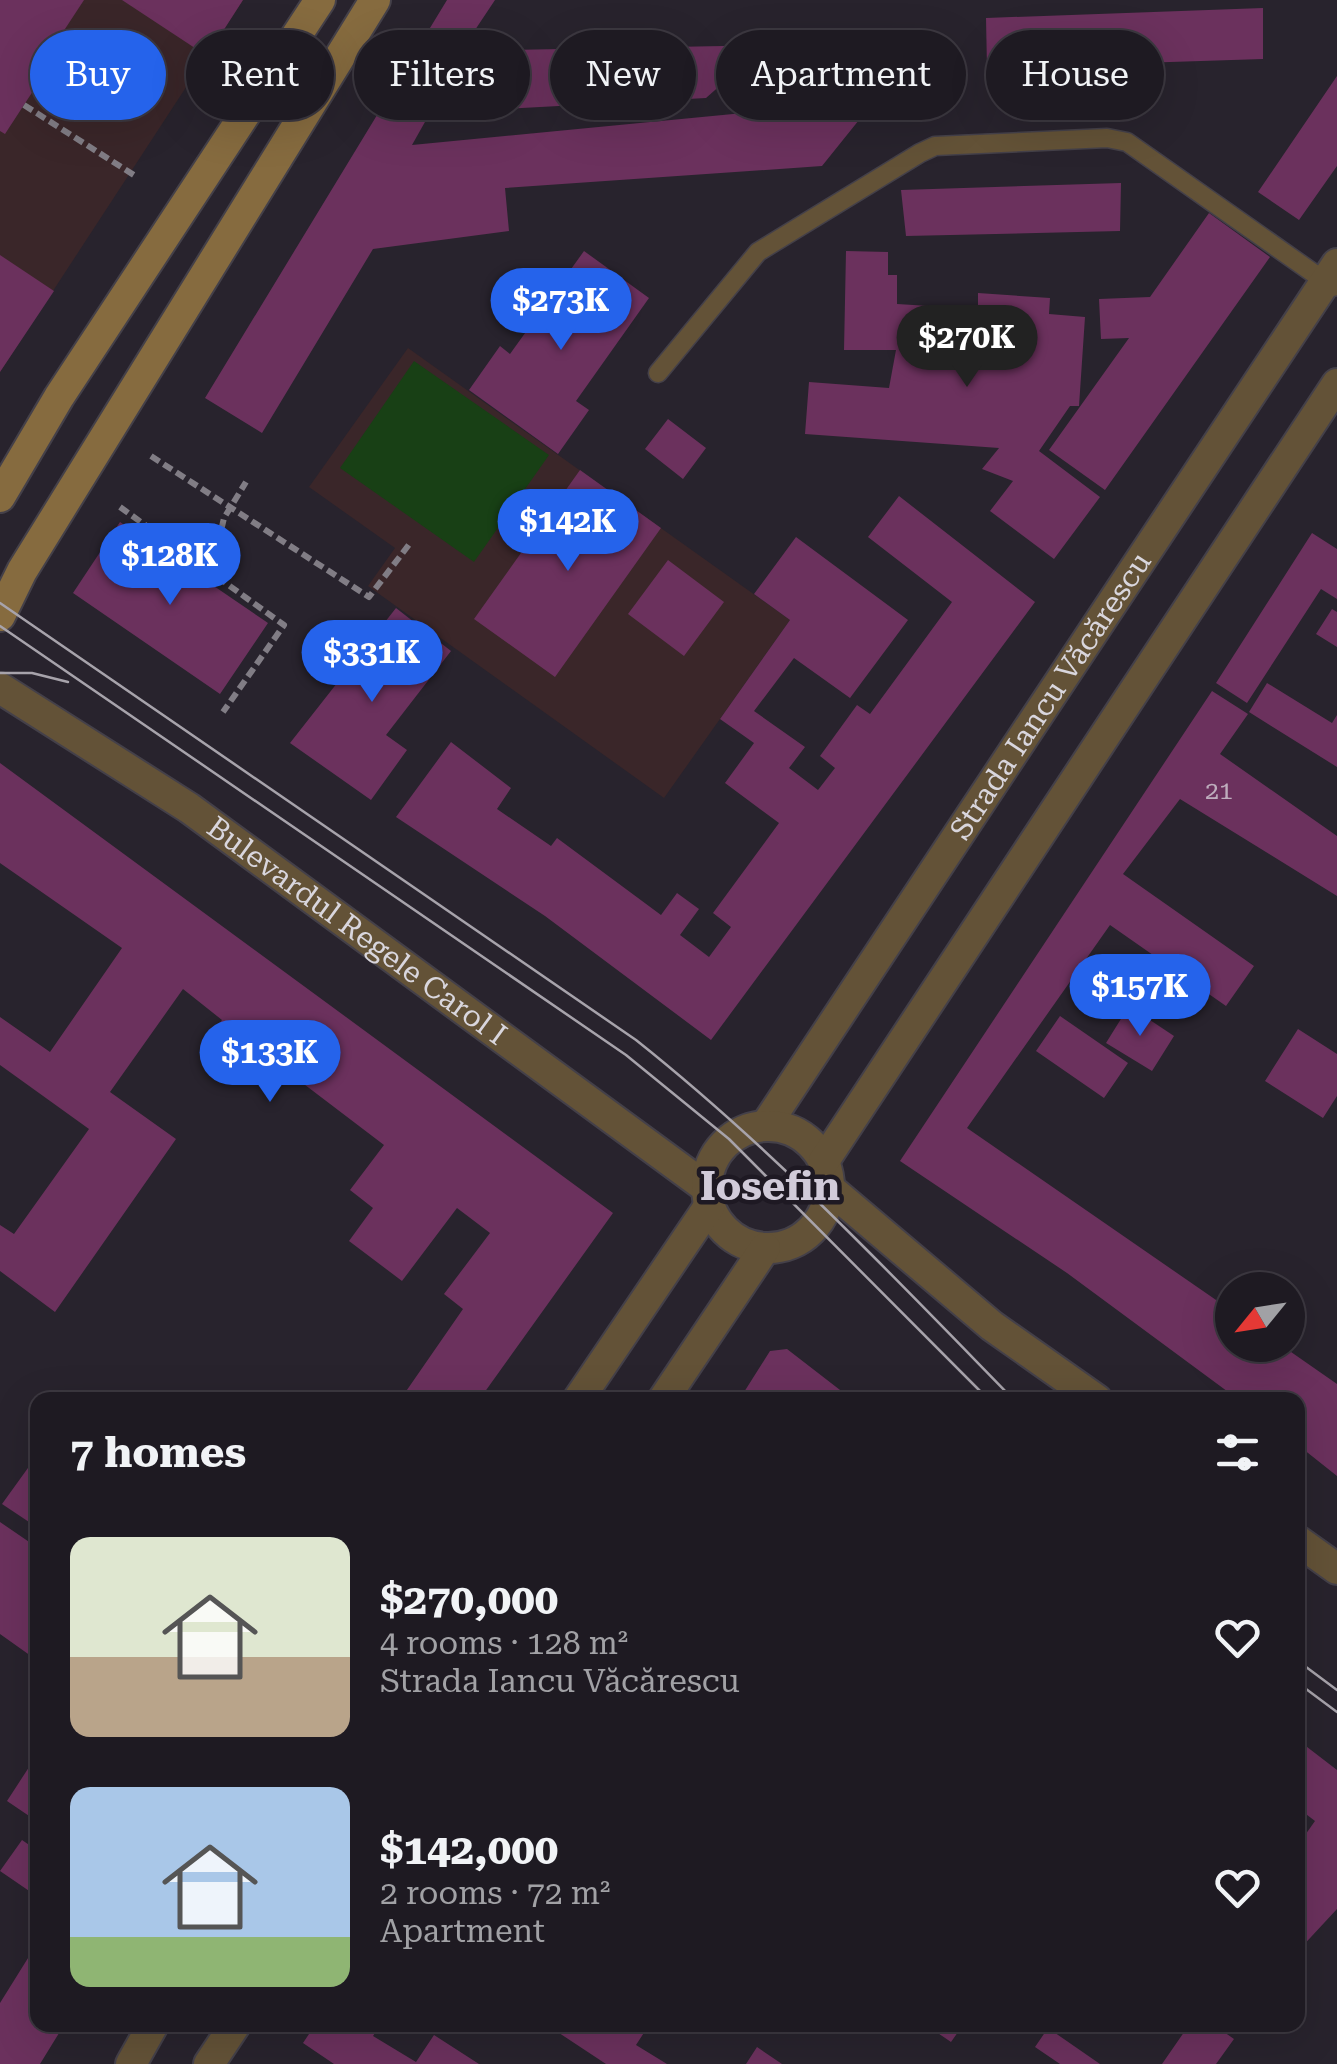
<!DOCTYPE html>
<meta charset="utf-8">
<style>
:root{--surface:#1e1a22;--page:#2b272f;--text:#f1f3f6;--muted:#a1a1a5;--line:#3c3840;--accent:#2563eb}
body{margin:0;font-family:"Roboto Serif",serif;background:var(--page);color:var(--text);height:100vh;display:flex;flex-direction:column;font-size:38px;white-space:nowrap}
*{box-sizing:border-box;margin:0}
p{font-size:32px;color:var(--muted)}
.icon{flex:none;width:55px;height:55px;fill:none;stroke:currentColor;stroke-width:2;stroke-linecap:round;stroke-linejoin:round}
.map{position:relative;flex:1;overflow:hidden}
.sheet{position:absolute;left:30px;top:1392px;width:1275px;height:640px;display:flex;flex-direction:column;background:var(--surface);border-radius:20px;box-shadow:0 10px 40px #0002,0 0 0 2px var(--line)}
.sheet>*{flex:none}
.top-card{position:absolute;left:30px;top:30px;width:1278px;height:90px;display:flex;gap:20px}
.needle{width:65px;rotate:240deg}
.fabs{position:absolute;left:1215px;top:1272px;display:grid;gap:20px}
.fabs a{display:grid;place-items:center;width:90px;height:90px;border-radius:50%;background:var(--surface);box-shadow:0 10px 40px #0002,0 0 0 2px var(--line);font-size:50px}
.price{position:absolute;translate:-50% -85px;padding:0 22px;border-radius:35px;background:var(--accent);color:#fff;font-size:32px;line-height:65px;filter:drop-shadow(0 2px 5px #0008)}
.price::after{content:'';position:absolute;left:50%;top:60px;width:30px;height:22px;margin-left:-15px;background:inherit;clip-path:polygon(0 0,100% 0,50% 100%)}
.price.active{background:#222;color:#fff}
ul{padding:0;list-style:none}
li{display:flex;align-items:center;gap:30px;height:250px;padding:0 40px}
li span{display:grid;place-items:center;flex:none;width:280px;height:200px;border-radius:20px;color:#555}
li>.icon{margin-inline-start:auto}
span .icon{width:120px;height:120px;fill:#fffc;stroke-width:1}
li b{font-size:42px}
h2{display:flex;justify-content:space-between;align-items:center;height:120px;padding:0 40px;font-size:42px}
.tag{padding:0 35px;border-radius:45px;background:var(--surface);box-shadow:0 10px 40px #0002,0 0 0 2px var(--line);font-size:35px;line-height:90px}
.tag.active{background:var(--accent);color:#fff}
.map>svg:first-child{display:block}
.education{fill:#3a2629}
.green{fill:#184015}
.building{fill:#6b315d}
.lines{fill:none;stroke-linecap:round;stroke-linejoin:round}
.lane-casing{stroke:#444049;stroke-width:21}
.street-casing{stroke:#444049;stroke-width:34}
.secondary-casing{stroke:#444049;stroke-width:34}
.path{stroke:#817d85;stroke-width:6;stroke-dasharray:10 5;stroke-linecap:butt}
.lane{stroke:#635237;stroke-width:18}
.street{stroke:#635237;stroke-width:30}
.secondary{stroke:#866b3f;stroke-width:30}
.tram{stroke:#a7a3ab;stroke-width:2.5}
.labels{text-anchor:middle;stroke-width:9;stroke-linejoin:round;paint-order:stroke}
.number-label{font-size:25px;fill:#beadbd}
.street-label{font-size:30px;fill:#d9d6dd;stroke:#1e1923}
.district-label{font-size:40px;font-weight:bold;fill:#d1cbd9;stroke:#1e1923}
</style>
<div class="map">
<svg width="1337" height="2064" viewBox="0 0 1337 2064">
<rect width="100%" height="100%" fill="#28232d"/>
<path class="education" d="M0,0H243L0,372Z
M408,348L790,620L664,798L368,586L395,548L309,487Z"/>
<path class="green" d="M414,361L549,455L474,562L340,468Z"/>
<path class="building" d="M0,0H84L42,64L48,68L5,134L0,131Z
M122,0H243L207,56Z
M447,0H495L461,51L890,43L891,80L723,83L706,98L430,113L412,145L838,104L859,120L822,166L505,188L509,231L373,249L262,433L205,398Z
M1263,8V59L987,68L986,18Z
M1337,76V166L1299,220L1258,192Z
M1121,183L1120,231L906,236L901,190Z
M1209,213L1270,257L1105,490L1049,450L1129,338L1101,339L1099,299L1150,297Z
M584,251L649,298L576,401L589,410L558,454L469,390L500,346L510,354Z
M846,251L888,252V275H897V304L978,309V293L1050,298L1049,314L1085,317L1079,406H1070L1039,451L1100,497L1054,559L990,511L1013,481L982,469L999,448L805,434L809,382L889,388L896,350H844Z
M0,255L54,291L0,372Z
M668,419L706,448L683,479L645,449Z
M580,470L661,528L555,677L474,619Z
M899,496L1035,602L711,1040L545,916L396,817L451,742L511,788L497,809L551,846L557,838L661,915L677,893L699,909L680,935L709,957L731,927L713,913L779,823L725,783L754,743L720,719L790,620L754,594L796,537L908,620L850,698L794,658L754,711L805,747L789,768L818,790L835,768L820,756L857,705L870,714L952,602L868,537Z
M120,522L268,623L220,694L73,593Z
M1312,533L1337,549V599L1321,589L1247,703L1216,683Z
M668,560L724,602L684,656L628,614Z
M396,608L451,651L386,735L407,750L371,800L290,743Z
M1332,609L1337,612V647L1316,634Z
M1267,683L1332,723L1337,715V767L1249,712Z
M1212,691L1248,714L1220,754L1337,836V896L1180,799L1123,874L1254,966L1226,1006L1110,925L967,1128L1232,1311V1345H1281L1337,1384V1476L1298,1445V1400H1239L1067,1273L900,1161Z
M0,763L613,1213L479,1400H400L463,1309L444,1294L490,1233L457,1208L402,1281L349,1241L373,1208L350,1190L384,1145L267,1056L248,1080L203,1046L222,1020L183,989L110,1092L176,1139L55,1312L0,1271V1225L14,1234L89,1129L0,1065V1017L50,1052L122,948L0,863Z
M1129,1006L1174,1036L1152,1071L1106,1043Z
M1060,1016L1128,1063L1104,1098L1036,1051Z
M1298,1029L1337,1054V1096L1323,1118L1265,1081Z
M787,1349L853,1400H739L770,1351Z
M33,1461L38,1464V1528L2,1504Z
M0,1522L38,1548V1661L0,1634Z
M1298,1740L1337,1770V1909L1298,1951V1845L1315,1821L1298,1808Z
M33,1761L38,1765V1822L7,1801Z
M22,1840L38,1851V1897L0,1871Z
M38,1942V2025H64L40,2064H0V2003Z
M315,2025H380L373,2036L416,2062L434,2035L479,2064H334L303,2043Z
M547,2025H649L636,2045L667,2064H606Z
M926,2025H963L951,2042Z
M1189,2025H1214L1234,2039L1216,2064H1162Z
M1048,2028L1100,2064H1060L1035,2047Z
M757,2047L782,2064H746Z"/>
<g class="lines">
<defs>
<path id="lane" d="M658,373L758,252L920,153L935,146L1107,138L1127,142L1333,287"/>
<g id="street">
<path id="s1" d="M0,688L189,808L707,1188"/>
<path id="s2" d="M766,1125L1337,264"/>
<circle cx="768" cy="1187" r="61"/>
<path d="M824,1161L1337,384"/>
<path d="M830,1189L992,1326L1097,1400"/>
<path d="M578,1400L710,1205"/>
<path d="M663,1400L765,1248"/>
<path d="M1298,1541L1337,1569"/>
<path d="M131,2064L153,2025"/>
<path d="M209,2064L235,2025"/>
</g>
<path id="secondary" d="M0,497L59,397L320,0
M0,616L22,571L375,0"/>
</defs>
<use href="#lane" class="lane-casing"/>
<use href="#street" class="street-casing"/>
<use href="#secondary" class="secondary-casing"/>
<path class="path" d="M24,105L137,177
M151,456L369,597L411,542
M120,507L284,625L223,712
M211,573L224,518L246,482"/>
<use href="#lane" class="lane"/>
<use href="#street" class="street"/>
<use href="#secondary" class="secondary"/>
<path class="tram" d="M0,603L636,1040C773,1149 892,1275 1014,1400
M0,626L626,1055L729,1139L989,1400
M0,673H32L68,682
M1298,1661L1337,1690
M1298,1683L1337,1712"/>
</g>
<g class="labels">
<g class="number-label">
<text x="1219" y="799">21</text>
</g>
<g class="street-label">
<text dy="10" stroke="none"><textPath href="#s2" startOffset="515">Strada Iancu Văcărescu</textPath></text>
<text dy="10" stroke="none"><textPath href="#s1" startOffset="432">Bulevardul Regele Carol I</textPath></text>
</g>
<g class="district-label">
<text x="770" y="1200">Iosefin</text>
</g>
</g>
</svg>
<div class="fabs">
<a><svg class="needle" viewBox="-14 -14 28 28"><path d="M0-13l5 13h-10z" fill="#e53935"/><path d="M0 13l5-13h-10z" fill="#a1a1a5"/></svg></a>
</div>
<b class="price" style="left:561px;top:353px">$273K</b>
<b class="price active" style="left:967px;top:390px">$270K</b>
<b class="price" style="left:568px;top:574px">$142K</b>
<b class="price" style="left:170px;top:608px">$128K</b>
<b class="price" style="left:372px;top:705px">$331K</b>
<b class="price" style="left:1140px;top:1039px">$157K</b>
<b class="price" style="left:270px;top:1105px">$133K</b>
<div class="top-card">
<a class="tag active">Buy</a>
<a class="tag">Rent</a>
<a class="tag">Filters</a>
<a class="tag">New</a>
<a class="tag">Apartment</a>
<a class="tag">House</a>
</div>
<section class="sheet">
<h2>7 homes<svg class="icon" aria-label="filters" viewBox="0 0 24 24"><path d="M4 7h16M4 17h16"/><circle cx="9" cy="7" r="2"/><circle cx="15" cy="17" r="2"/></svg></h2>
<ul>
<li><span style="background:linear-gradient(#dfe7d0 60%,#b9a48a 0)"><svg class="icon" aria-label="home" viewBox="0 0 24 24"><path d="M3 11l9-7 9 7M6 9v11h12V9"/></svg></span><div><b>$270,000</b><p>4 rooms · 128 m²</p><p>Strada Iancu Văcărescu</p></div><svg class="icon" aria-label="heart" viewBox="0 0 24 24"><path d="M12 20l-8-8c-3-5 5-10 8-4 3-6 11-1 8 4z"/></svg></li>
<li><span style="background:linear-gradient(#a9c7e8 75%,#8fb573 0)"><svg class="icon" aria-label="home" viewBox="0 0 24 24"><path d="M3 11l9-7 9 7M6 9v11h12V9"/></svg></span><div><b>$142,000</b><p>2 rooms · 72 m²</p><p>Apartment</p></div><svg class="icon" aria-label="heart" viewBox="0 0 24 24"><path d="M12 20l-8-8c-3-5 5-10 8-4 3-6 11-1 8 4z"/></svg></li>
</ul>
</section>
</div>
